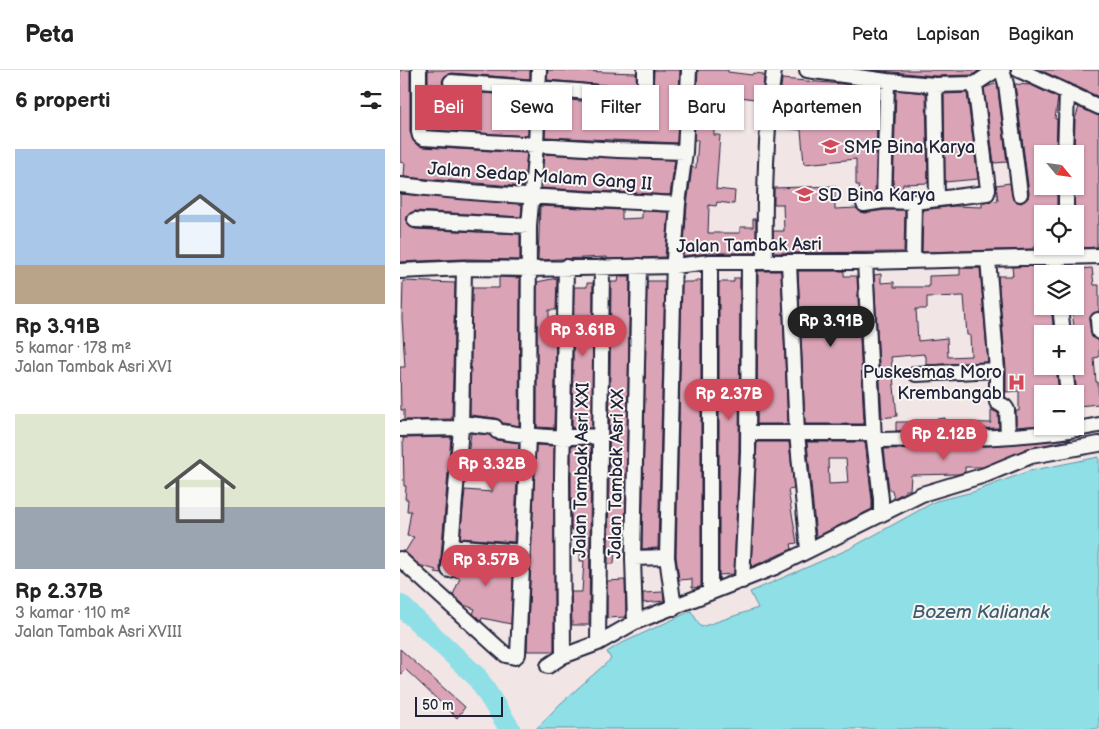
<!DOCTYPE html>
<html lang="id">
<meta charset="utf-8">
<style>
:root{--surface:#fff;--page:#f2f2f2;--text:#222;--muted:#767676;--line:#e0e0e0;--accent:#d1495b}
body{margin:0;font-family:"Balsamiq Sans",sans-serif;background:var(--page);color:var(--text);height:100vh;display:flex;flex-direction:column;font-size:19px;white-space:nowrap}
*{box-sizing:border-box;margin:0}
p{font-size:16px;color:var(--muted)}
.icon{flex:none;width:28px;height:28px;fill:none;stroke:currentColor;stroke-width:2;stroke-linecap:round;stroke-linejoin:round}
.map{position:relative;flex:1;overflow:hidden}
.drawer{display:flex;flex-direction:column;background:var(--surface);width:400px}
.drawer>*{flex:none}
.guide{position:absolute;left:15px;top:15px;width:475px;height:45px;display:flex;gap:10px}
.needle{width:32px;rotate:119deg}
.buttons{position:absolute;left:634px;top:75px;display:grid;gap:10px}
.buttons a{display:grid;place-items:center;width:50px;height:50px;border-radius:0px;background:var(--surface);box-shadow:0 1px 4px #0004;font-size:25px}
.scale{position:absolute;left:15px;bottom:12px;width:88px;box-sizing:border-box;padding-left:5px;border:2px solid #22223b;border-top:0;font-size:14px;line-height:18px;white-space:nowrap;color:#22223b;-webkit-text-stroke:4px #f6f6f2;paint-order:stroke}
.price{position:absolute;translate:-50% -42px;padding:0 11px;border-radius:18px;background:var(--accent);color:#fff;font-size:16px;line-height:32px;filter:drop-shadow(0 1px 2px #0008)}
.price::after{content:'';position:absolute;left:50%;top:30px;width:15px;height:11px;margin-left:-8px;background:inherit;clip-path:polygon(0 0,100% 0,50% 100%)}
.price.on{background:#222;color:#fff}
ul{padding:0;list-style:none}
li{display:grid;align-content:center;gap:10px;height:265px;padding:0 15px}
li span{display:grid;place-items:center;height:155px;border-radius:0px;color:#555}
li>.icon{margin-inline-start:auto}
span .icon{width:90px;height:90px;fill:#fffc;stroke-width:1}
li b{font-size:21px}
h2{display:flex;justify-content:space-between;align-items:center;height:60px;padding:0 15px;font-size:21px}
.tag{padding:0 18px;border-radius:0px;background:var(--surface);box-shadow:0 1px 4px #0004;font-size:18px;line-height:45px}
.tag.on{background:var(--accent);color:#fff}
header{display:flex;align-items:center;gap:30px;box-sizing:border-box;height:70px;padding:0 25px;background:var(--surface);border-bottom:1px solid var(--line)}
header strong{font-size:24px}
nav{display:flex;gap:28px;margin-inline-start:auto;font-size:18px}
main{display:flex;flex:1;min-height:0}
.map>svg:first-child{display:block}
.water{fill:#8edfe6;stroke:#6393a2}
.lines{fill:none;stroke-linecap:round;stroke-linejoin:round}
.river{stroke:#8edfe6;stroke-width:21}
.building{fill:#dba3b6;stroke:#22223b;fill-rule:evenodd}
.street-casing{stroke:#22223b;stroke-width:18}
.street{stroke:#f6f6f2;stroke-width:14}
.labels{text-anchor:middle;stroke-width:4;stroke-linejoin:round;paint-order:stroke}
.poi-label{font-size:18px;fill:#22223b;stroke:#f6f6f2;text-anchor:start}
.street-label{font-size:18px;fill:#22223b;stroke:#f6f6f2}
.water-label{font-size:19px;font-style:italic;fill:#425b6e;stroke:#f6f6f2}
</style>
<header>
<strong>Peta</strong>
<nav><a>Peta</a><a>Lapisan</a><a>Bagikan</a></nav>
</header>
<main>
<section class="drawer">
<h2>6 properti<svg class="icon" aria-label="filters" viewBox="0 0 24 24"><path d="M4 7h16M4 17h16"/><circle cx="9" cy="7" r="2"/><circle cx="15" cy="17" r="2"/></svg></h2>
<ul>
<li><span style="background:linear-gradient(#a9c7e8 75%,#b9a48a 0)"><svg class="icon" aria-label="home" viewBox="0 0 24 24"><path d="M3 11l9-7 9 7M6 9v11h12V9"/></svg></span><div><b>Rp 3.91B</b><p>5 kamar · 178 m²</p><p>Jalan Tambak Asri XVI</p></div></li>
<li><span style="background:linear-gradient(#dfe7d0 60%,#9aa5b1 0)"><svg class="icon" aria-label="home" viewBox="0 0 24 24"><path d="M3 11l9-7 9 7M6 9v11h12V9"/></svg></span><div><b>Rp 2.37B</b><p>3 kamar · 110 m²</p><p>Jalan Tambak Asri XVIII</p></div></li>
</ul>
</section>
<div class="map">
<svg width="699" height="659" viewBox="0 0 699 659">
<rect width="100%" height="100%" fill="#f1e5e6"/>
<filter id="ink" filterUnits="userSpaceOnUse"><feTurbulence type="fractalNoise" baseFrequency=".02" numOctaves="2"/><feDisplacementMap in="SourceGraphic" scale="10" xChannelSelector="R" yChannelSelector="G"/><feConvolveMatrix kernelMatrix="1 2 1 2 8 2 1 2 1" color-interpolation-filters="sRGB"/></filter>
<g filter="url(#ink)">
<path class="water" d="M699,387V659H136L160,634L211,589L207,582L218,575L291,541L301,557L358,538L350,522L449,479L536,431L573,422L629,401Z"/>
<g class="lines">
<path class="river" d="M0,535L77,607L110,659"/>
</g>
<path class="building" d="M0,0H10V62L15,73L22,77L127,83L124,117L4,107L5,93L0,92Z
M28,0H130V9L52,3L44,7L42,12L46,19L50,21L129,26L128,66L28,60Z
M148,0L236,3L237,20L245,25L249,24L253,20L254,0H280L277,73L145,67L147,28L226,35L234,31L236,26L232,19L228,17L147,10Z
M298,0H328V2L352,5L353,3L363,4L362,6H364L362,30L325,25V27H323L321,44L314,43V65H320L316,119L335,121L334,134L317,132L316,136L309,135L308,163H340V157H353V149H356V183H310L283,186L287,135L292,97L296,98L298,70H294Z
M471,0H580L572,5L535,6Z
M640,0H699V27L671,14Z
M382,9L442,14L478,19L475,123L460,127L459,115H456V89L404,94L401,60L379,58L381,35L379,33Z
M597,13L607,92L594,93L584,18Z
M615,14L631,15L658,28L655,49H657L656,84H642V116H657V144H642V177H634V179L522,182L523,140L554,136L582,137V132L598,131L596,115L610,113L613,130L621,133L628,128L629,123Z
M496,20L526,23L528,113L503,114L502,123H493Z
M567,23L578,109L545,112L544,24Z
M679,37L699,46V154H697V177L680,178V175H675L674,84L675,49Z
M144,84L275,90L270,125L141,118Z
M435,116V139L457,138L460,142L465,143L485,140H505L504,182L374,183L373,161H384L383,134H374V118Z
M0,124L122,134L121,147L15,141L8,145L6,150L10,157L15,159L120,164V190L64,189L0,192Z
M140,136L222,140V149L242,148V141L269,142L265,187L207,189V187L138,190Z
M634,196V199L642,198V236H651L654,264H642V296H656L659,324H642V355L616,357V341H619V321L606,322V299L598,206H613L612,197Z
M560,198H580L588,292L526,295V286H524V284L491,287L497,346L482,348L474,205L481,204V213L494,212V217H529V206L560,205ZM564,226L567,265H570L571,286L548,287L547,268L518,271L516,239H527V227Z
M692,198L694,215H699V242L693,243L689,251L692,267L699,271V287L694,288L696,312H698L699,334L678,336L674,296L675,263L671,236H675V202L678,201V199Z
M358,201H381L388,354H357Z
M398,201H444V206H457L464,354H405Z
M219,206H230L225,474L215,475L214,494H208L211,212H218Z
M99,207L120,208L119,356L103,353L96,348L70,345L72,218H99Z
M157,208L156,240H149V249L148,259H156L154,358L137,357V212Z
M334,208H340L339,382L334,504L319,505V510V212H334Z
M297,210H301V517L292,518V509L279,510L276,486L282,212H297Z
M3,211L55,213L52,349L4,350V340H1L0,297H5L2,248Z
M247,211H265L258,478L242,479Z
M187,213H193L192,358H172L174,217H187Z
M591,340L598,343L599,358L496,361V352H530V350L545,348L546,352L591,353Z
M71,363L89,365L96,370L119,373L114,472L60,468L65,420L92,422L93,402L66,400Z
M51,367L40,499L41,503L35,502L36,500L19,495L5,482L14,467L7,466L11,441H7L8,429H5L6,416H4L3,368Z
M670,369L671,370L628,378L583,397H565V402L558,404L511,405L510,420H505V422L494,428L492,420H489L484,379L588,376Z
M357,372H389L394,419L388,420L397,473L391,474L392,479L351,497Z
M407,372H465L472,430V439L416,467ZM428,389H446L448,413L429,414Z
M136,375L154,376V581H127Z
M191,375L189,555H172L171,522H182L184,491H180L181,460H171V376Z
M59,485L114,490L111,554L82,548L81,551L73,544L75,539L64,535L53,525L60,508L54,507L58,501Z
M225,510L226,547L207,548V511Z
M263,522L264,531L243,533V523Z
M0,579L65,637L57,648L5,599L0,605Z"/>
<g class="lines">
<defs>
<path id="street" d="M19,0V62L20,66L23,68L218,80L285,82
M407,0L487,11L535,15L575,14L596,0
M602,0L606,14L620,124
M619,0L699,37
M51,12L177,21L227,26
M535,15L537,128
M245,16V0
M665,84L667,22
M0,115C92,126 185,129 278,134
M484,131L487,11
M464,134L484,131L514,132L587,123L588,119L575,14
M666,144V116
M15,150L129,156
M656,187L657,204
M588,189L597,300V332L605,337L607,340L608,366
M513,190L514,132
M365,191C364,127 365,63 374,0
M465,192L474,370L481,429V444
M389,193L397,363L408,480
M0,201L64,198L129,199L274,196L310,192H465L699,186
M660,236L663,264
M698,250L699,262
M665,296L668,324
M516,304L597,300
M0,359L61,358L69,354L95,357L97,361C133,368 163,368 200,366
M348,363H474
M474,370C549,368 626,370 699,355
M51,476L123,482
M233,488L267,487
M0,489L98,578L106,585L115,587L118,584L128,367L129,156L136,75L139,0
M49,500L61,358L64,198
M342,511L348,382L349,192
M310,522V192
M274,538L267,487L274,189L278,134L285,82L289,0
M235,552L233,488L239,196
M198,573L202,197
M163,586L162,407L166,197
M148,596L163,586L198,573L235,552L375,497L522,424L585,405L631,386L699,374"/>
</defs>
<use href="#street" class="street-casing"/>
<use href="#street" class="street"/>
</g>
</g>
<defs>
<symbol id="school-bare" viewBox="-9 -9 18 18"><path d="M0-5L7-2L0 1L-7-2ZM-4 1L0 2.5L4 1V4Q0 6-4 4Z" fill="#d1495b" stroke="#f6f6f2" stroke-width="2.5" paint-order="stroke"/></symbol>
<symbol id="hospital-bare" viewBox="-9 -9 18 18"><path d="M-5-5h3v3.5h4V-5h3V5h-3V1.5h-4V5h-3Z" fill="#d1495b" stroke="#f6f6f2" stroke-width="2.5" paint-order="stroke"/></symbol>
</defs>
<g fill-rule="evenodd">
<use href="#school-bare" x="418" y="64" width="25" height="25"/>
<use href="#school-bare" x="392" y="112" width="25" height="25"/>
<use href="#hospital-bare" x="604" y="300" width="25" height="25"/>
</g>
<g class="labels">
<g class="poi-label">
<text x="444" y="83">SMP Bina Karya</text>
<text x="418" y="131">SD Bina Karya</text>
<text x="602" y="308" text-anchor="end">Puskesmas Moro<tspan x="602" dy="21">Krembangab</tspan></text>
</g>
<g class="street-label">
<text transform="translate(140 106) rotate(4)" y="6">Jalan Sedap Malam Gang II</text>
<text transform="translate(349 175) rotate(-1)" y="6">Jalan Tambak Asri</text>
<text transform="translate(181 400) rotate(-89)" y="6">Jalan Tambak Asri XXI</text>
<text transform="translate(216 404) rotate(-89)" y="6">Jalan Tambak Asri XX</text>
</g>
<g class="water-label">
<text x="581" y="548">Bozem Kalianak</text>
</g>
</g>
</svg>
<div class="buttons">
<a><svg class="needle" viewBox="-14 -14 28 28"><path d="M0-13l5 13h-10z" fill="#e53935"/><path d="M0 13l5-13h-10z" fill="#767676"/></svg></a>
<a><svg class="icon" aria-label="locate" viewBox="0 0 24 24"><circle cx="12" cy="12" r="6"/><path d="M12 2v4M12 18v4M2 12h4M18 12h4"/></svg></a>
<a><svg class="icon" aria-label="layers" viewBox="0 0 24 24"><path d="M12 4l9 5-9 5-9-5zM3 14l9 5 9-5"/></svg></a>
<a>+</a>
<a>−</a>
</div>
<div class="scale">50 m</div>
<b class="price on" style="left:431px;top:278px">Rp 3.91B</b>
<b class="price" style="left:183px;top:287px">Rp 3.61B</b>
<b class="price" style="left:329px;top:351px">Rp 2.37B</b>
<b class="price" style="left:544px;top:391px">Rp 2.12B</b>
<b class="price" style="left:92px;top:421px">Rp 3.32B</b>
<b class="price" style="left:86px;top:517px">Rp 3.57B</b>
<div class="guide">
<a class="tag on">Beli</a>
<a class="tag">Sewa</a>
<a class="tag">Filter</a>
<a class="tag">Baru</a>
<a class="tag">Apartemen</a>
</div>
</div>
</main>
